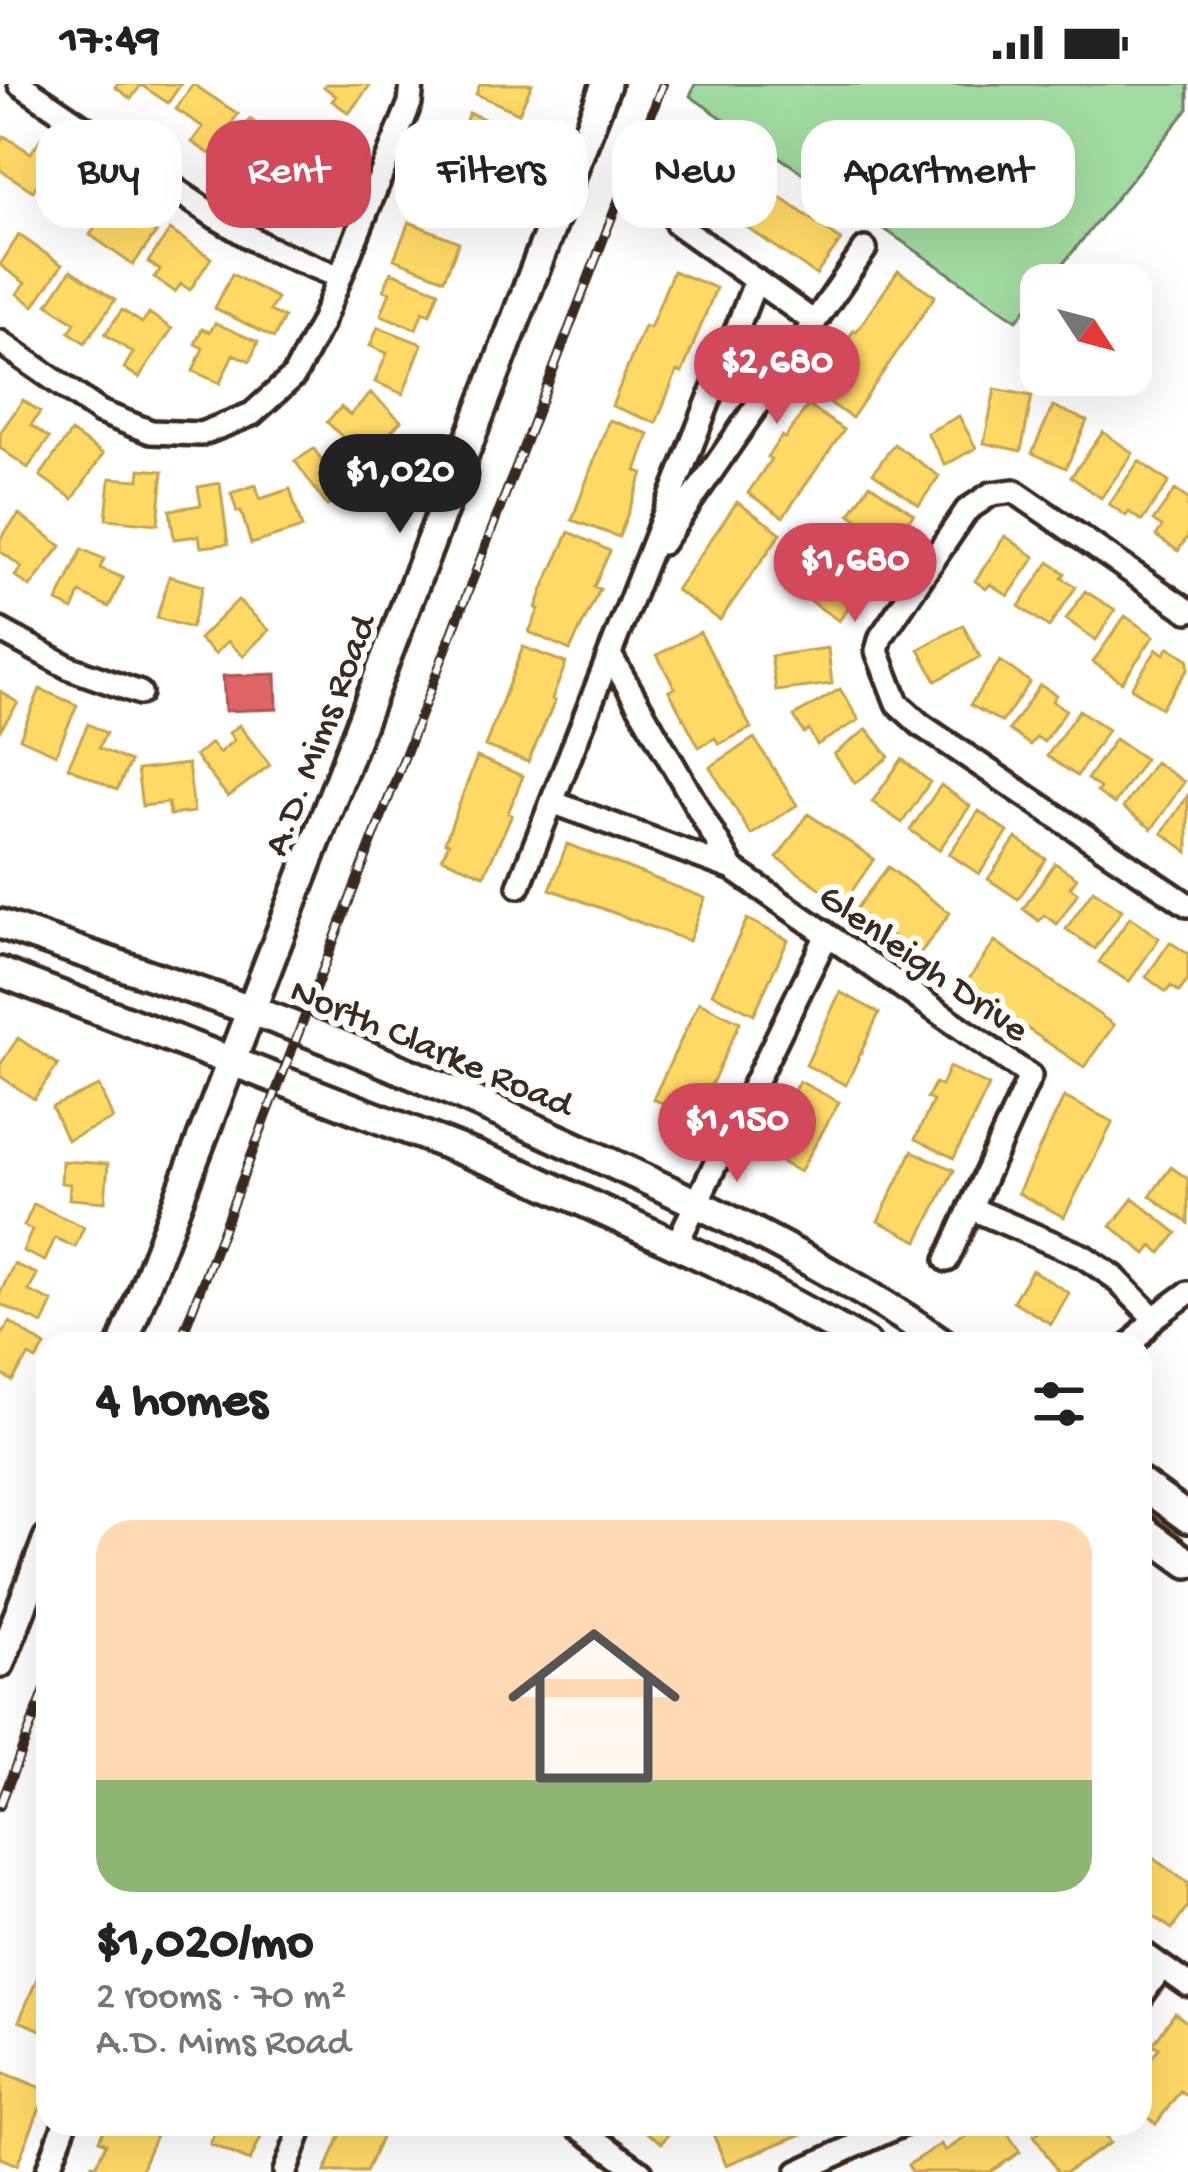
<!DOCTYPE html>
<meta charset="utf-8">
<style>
:root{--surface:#fff;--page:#f6f6f6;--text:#222;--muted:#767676;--line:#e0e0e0;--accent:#d1495b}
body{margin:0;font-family:"Gochi Hand",sans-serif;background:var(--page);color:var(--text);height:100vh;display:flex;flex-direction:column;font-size:45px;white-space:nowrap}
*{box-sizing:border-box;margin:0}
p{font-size:39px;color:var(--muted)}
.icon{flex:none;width:66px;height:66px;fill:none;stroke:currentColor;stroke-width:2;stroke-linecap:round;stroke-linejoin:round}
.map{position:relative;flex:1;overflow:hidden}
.details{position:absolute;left:36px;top:1248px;width:1116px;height:804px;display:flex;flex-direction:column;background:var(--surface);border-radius:36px;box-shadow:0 12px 48px #0002}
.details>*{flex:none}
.hud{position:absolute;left:36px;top:36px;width:1116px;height:108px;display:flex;gap:24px}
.needle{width:78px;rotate:126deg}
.buttons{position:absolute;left:1020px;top:180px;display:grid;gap:24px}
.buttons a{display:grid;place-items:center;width:132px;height:132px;border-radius:24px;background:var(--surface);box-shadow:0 12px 48px #0002;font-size:60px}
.price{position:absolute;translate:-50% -102px;padding:0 27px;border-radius:42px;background:var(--accent);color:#fff;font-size:39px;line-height:78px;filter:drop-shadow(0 3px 6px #0008)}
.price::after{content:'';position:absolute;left:50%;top:72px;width:36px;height:27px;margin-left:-18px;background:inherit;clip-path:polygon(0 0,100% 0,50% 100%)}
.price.active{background:#222;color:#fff}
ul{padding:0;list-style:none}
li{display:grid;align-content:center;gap:24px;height:636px;padding:0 60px}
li+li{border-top:3px solid var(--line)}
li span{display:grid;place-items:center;height:372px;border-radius:36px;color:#555}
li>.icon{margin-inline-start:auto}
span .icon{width:216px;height:216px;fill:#fffc;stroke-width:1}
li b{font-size:51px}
h2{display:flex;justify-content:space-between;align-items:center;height:144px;padding:0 60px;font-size:51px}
.tag{padding:0 42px;border-radius:36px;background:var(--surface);box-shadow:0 12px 48px #0002;font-size:42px;line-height:108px}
.tag.active{background:var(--accent);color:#fff}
.status{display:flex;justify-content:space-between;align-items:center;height:84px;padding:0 60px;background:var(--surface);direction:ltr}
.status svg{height:33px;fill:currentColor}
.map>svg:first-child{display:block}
.green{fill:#a2dba1;stroke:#6e8260;stroke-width:3}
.homes{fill:#ffd966;stroke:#c4a450;stroke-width:3}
.shops{fill:#e06666;stroke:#ae5450;stroke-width:3}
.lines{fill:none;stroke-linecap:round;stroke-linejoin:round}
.minor-casing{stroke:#3b2a1e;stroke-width:30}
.tertiary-casing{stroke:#3b2a1e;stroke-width:36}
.minor{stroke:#fff;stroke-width:21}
.tertiary{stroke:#fff;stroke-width:27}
.rail-casing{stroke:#3b2a1e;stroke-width:10}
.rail{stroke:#fff;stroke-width:6;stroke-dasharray:18;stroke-linecap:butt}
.labels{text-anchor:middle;stroke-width:12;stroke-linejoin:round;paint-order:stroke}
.street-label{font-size:39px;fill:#3b2a1e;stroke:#fff}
</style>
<div class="status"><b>17:49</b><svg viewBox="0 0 49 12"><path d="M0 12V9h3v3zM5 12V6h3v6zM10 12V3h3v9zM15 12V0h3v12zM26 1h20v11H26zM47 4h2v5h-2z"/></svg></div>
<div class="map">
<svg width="1188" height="2088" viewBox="0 0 1188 2088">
<rect width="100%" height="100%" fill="#fff"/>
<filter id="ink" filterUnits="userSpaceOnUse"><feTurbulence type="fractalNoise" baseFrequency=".00833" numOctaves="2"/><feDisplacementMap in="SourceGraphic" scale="24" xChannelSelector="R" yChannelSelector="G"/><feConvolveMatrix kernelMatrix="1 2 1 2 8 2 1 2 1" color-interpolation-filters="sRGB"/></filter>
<g filter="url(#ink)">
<path class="green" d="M695,0H1188V25L1046,201H1041V207L1017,236L690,12Z"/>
<path class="homes" d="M117,0H181L168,19L141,1L131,15L115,3Z
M193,0L238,30L210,70L192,58L203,43L176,25Z
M326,0H371L349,29L332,17L336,12L324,3Z
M480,0H532L519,29L476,10Z
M469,29L504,43L487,83L438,63L445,44L460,50Z
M250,35L292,66L274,90L249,71L236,88L219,75Z
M4,52L31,69L41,54L59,66L33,107L0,86V59Z
M67,72L85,84L75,99L101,117L84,141L40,112Z
M722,72L841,156L816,191L696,108Z
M305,73L332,91L315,116L309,111L299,125L279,112Z
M434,77L487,98L470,140L431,124L440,102L426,97Z
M121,107L137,118L129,130L156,149L133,181L90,151Z
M409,138L459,158L444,195L394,175Z
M170,146L211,174L190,206L181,200L175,208L154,193L160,186L148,178Z
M19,151L62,181L34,222L17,210L25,199L0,181Z
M71,186L115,216L85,259L69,248L75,239L48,220Z
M673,187L716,204L682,289L677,287L656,339L612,322L644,242L650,244Z
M898,187L935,212L852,334L815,309L849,262L845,259L854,246L856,248Z
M391,188L439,207L430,230L423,227L416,245L381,231L390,208L384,206Z
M232,190L277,214L270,227L284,234L274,254L215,224Z
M122,226L142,239L149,229L172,245L139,294L124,284L133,269L105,250Z
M215,239L258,258L250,277L233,270L220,299L193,287L203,264L195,260L202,245L210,248Z
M378,243L422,260L403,310L375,298L387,269L370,262Z
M995,305L1032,312L1021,367L984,359Z
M371,309L401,337L365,375L327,338L341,323L350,331Z
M23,316L40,328L31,341L49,354L28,384L0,364V349Z
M808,321L844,346L783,433L748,409L771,375L767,373L782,352L785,354Z
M1053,322L1087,337L1066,384L1032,369Z
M959,332L976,364L945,381L927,349Z
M609,336L649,350L636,387L643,389L619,453L572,436Z
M71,348L103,370L73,415L40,392Z
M1103,348L1133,369L1101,414L1071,393Z
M894,360L939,392L919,421L873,389Z
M314,365L324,379L336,371L357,401L327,422L295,377Z
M1139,377L1169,398L1142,437L1129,428L1126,432L1109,420Z
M140,385L163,387L158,440L106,435L110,394L139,396Z
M220,399L228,460L201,463L199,452L174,455L170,426L201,421L198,403Z
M870,400L914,430L891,458L850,430Z
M256,401L260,415L290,405L302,444L251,460L241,427L237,428L231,409Z
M1175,406L1188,415V452L1178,467L1156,452L1162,443L1153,437Z
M737,418L781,449L720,536L676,506Z
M19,430L61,462L30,503L15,492L22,483L0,467V455Z
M849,441L886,468L866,497L828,471Z
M569,448L610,467L594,503L600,505L570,566L529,548L539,525L536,524L545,500Z
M1005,452L1035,473L1008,512L990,500L986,505L975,497Z
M82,465L104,475L100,484L123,494L109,523L80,509L73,526L57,518Z
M814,476L860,508L839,537L793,505Z
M1049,478L1065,489L1062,494L1076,503L1049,543L1019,522Z
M169,492L203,502L191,544L157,534Z
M1085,507L1115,526L1096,556L1066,535Z
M238,516L269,546L243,572L228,557L215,570L199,555Z
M1125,532L1154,552L1122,598L1093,578Z
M963,541L980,573L936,597L919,565Z
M700,548L751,644L719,660L715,654L699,663L669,607L675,604L657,571Z
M523,563L566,579L552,615L555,617L528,678L485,662Z
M1169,563L1188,575V585L1161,624L1131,604L1157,565L1164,570Z
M828,564L832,600L776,607L771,572Z
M1000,577L1030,598L1002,638L970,621Z
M1040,601L1056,611L1052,617L1066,626L1044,658L1037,653L1030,661L1009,646Z
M40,605L77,621L56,670L20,654Z
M840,605L859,636L817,661L809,646L804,649L794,632Z
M0,607L18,619L0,646Z
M1079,626L1108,646L1077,692L1047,672Z
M88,640L106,649L99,664L130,678L117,706L68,683Z
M239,641L270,681L228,713L195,672L211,659L219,669L234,656L229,649Z
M867,645L889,673L855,699L834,670Z
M754,654L797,721L751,751L710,683Z
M1115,655L1145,675L1114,720L1097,708L1100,704L1087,695Z
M477,673L523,692L508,729L512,731L484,791L442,774L449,759L445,758Z
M902,675L930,698L902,739L872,718Z
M1155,678L1184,698L1152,745L1123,724Z
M188,680L194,728L170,731L168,719L142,722L137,686Z
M941,701L970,722L939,766L910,746Z
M1188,711V768L1162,749Z
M979,727L1008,748L979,790L949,770Z
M808,730L874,775L843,820L777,774Z
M1016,754L1046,775L1018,815L988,795Z
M567,760L705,814L689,857L550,805Z
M1055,779L1077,794L1070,803L1078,809L1057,840L1044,831L1039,837L1023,825Z
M888,783L950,829L919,871L855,826Z
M1093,806L1122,826L1095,865L1066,845Z
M1130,833L1159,854L1129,898L1099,878Z
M747,835L788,856L754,930L712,909Z
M995,857L1114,941L1084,983L964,902Z
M1170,858L1188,870V896L1179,908L1171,902L1166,908L1146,893Z
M840,908L879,929L846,1001L806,981Z
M699,918L740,938L696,1034L653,1015Z
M18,954L58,981L34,1015L0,992V981Z
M949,983L989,1002L954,1074L915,1055L933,1017L927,1014L935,999L941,1002Z
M799,997L839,1018L800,1088L763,1068Z
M99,1002L113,1035L67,1056L52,1023Z
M1064,1013L1113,1038L1064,1133L1018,1109Z
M912,1067L954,1086L918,1157L878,1137Z
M62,1077L108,1080L105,1118L69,1115L70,1100L61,1099Z
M1171,1083L1188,1095V1139L1150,1112Z
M1133,1114L1177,1149L1161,1169L1152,1162L1146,1170L1111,1142Z
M34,1120L84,1143L75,1163L55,1154L45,1177L23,1167L32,1146L24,1142Z
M14,1180L37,1190L29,1207L53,1218L43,1240L0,1220V1209Z
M1032,1186L1069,1209L1051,1240L1013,1217Z
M10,1238L45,1262L36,1276L29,1272L12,1297L0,1289V1253Z
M1140,1765L1188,1799V1822L1172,1845L1140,1823Z
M48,1869V1949L19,1937Z
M1175,1929L1188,1939V2009L1186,2011L1180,2007L1156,2040L1140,2028V1981L1144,1984L1159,1964L1153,1960Z
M2,1988L47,2006L17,2081L0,2074Z
M106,2040L160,2042L140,2088H88L92,2080L96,2081L106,2059L99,2056Z
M219,2040H267L250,2077L210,2060Z
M345,2040H387L366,2088H325Z
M635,2040H675L662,2059Z
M709,2040H821L822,2042L726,2081Z
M976,2040H1001L1020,2068L990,2088H912L908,2081L941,2060L945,2067L966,2053L963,2048Z
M1051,2040H1098L1110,2059L1066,2088H1058L1034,2051Z"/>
<path class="shops" d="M276,590L277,625L225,627L223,592Z"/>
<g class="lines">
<defs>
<path id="minor" d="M20,0L216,133L268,164L340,193
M677,140L814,238
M0,258L100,328L151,348L201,350L252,330L294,292L322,238L410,19L412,0
M662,459L865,165
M1188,527L1014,407L991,410L967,426L881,553L877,567L897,619L921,641L1188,821
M0,546L70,584L140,609
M610,571L733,785
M552,718L733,785L1030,992L947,1176
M519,802L756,196
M970,1124L1083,1172L1114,1193L1154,1234
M677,1159L827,851
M1132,1260L1154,1234L1188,1209
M1140,1867L1188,1901
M1140,1914L1162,1883
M574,2040L641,2088
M47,2088L65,2040
M285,2088L303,2040
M798,2088L903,2040"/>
<path id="tertiary" d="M0,840C83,869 167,896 250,926C366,968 480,1019 593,1071C714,1126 835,1184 944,1260
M0,888L523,1090L725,1183L866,1260
M123,1260L606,0
M1140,1399L1188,1434
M1140,1444L1188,1479
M0,1579L48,1455"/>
</defs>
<use href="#minor" class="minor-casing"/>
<use href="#tertiary" class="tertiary-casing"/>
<use href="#minor" class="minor"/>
<use href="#tertiary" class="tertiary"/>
<defs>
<path id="rail" d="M179,1260L663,0
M0,1722L48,1598"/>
</defs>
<use href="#rail" class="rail-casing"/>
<use href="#rail" class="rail"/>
</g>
</g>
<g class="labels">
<g class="street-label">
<text transform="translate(316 650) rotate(-69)" y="14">A.D. Mims Road</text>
<text transform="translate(926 876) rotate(35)" y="14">Glenleigh Drive</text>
<text transform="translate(433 960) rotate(23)" y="14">North Clarke Road</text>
</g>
</g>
</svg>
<div class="buttons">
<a><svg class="needle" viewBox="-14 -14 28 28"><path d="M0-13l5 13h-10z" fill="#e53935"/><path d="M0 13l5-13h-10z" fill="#767676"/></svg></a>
</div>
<b class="price" style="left:777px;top:343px">$2,680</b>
<b class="price active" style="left:400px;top:452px">$1,020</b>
<b class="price" style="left:855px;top:541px">$1,680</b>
<b class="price" style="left:737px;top:1101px">$1,150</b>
<div class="hud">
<a class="tag">Buy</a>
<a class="tag active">Rent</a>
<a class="tag">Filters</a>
<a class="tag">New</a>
<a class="tag">Apartment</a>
</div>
<section class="details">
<h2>4 homes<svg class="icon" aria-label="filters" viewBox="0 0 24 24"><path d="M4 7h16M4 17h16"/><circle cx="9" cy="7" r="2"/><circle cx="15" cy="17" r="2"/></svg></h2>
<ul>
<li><span style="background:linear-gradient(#ffd9b3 70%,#8fb573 0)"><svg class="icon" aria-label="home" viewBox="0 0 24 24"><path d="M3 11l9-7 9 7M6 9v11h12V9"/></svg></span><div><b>$1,020/mo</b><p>2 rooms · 70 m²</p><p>A.D. Mims Road</p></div></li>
</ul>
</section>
</div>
